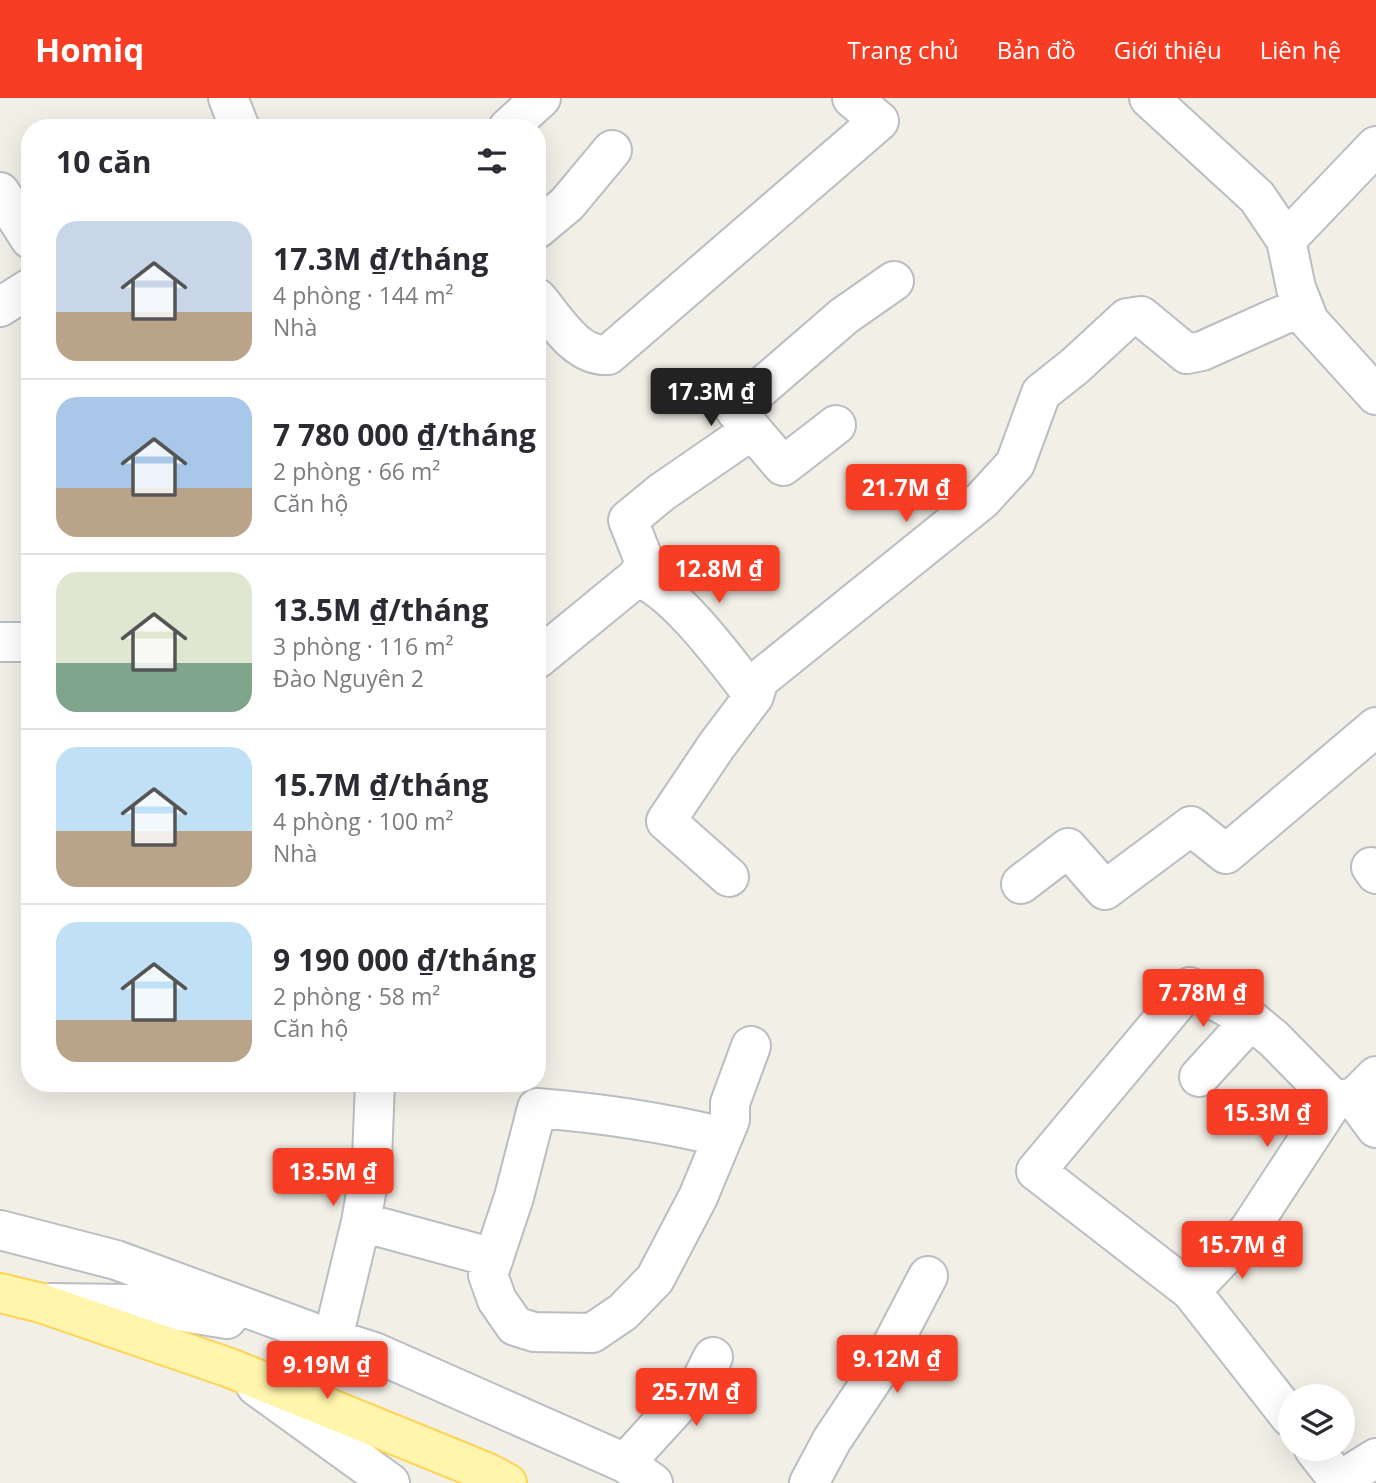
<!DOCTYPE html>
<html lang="vi">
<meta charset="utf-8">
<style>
:root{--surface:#fff;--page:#f7f7f7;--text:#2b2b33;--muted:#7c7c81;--line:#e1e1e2;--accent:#f73e25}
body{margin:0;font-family:"Open Sans",sans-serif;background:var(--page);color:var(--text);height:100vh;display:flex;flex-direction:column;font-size:26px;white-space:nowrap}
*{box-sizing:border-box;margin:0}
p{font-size:23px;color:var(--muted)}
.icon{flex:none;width:38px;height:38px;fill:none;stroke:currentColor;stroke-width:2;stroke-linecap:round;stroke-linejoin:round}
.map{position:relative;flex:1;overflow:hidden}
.side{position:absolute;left:21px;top:21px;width:525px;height:973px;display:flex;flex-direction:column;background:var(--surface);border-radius:28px;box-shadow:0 7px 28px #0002}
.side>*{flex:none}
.tools{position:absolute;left:1278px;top:1286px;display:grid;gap:14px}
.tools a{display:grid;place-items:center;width:77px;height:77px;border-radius:50%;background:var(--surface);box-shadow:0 7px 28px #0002;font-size:35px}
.price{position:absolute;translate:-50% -60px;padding:0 16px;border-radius:7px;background:var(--accent);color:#fff;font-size:23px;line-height:46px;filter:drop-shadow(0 2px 4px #0008)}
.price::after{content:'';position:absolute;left:50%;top:42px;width:21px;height:16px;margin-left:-10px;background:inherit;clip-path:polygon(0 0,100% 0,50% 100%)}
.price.active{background:#222;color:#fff}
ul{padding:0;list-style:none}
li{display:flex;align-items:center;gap:21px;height:175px;padding:0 35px}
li+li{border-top:2px solid var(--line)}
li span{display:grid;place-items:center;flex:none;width:196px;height:140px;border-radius:21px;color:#555}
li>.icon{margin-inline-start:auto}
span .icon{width:84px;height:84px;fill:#fffc;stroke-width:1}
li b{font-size:30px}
h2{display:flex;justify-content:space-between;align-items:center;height:84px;padding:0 35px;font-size:30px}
header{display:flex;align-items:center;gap:42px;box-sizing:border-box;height:98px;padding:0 35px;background:var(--accent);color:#fff}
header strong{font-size:33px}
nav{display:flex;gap:38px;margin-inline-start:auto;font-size:24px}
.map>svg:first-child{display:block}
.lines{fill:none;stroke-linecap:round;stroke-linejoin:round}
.minor-casing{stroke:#babdc2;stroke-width:42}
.major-casing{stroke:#fdd453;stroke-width:42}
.minor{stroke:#fff;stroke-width:38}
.major{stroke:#fff5ad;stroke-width:38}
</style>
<header>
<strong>Homiq</strong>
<nav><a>Trang chủ</a><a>Bản đồ</a><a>Giới thiệu</a><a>Liên hệ</a></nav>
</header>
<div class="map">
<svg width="1376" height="1385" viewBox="0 0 1376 1385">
<rect width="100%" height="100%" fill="#f1efe6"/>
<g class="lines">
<defs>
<path id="minor" d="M228,0L240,30
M1149,0L1257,99L1286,142L1296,190L1309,223L1376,297
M508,30L541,0
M0,94L30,141
M537,131L567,106L612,52
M1286,142L1376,48
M537,200C556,222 576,259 608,257L879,23L852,0
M0,209L30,190
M836,327L783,368L735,312L844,218L894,183
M637,479C676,492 728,565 754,598
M0,544H30
M537,561L637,479L645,465L628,422L662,394L752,332
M1371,769L1376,776
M729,779L666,723L717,647L754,598L759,582L982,402L1015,366L1041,295L1075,268L1127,220L1141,218L1187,256L1202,253L1303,208
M1021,786L1068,750L1105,792L1191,728L1226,756L1376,629
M1376,978L1354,1000L1376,1030
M1199,979L1251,922
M723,1039C661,1024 600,1015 537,1010L514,1099L488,1177L497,1202L515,1228L534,1234L592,1235L623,1214L655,1181L698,1099L730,1022V1005L751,948
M361,1124L494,1160
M0,1132L116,1162L312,1234L374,1254L625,1365L653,1385
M1191,1193L1249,1132L1334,1002
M50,1205L134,1206L227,1221
M333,1240L361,1124L372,1061L375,985
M256,1288L390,1385
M1290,1319L1191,1193L1036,1073L1190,889L1251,922L1274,941L1334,1002L1354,1000
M1314,1351L1339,1383
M625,1365L702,1281L713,1259
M809,1385L832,1342L880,1270L928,1178
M1336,1385L1376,1360"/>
<path id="major" d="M0,1195L41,1205L230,1270L486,1374L507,1385"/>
</defs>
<use href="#minor" class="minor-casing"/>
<use href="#major" class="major-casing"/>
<use href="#minor" class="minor"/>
<use href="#major" class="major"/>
</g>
</svg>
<div class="tools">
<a><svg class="icon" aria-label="layers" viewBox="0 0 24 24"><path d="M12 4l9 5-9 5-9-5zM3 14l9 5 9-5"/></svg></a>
</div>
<b class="price active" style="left:711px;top:330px">17.3M ₫</b>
<b class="price" style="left:906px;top:426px">21.7M ₫</b>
<b class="price" style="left:719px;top:507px">12.8M ₫</b>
<b class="price" style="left:1203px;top:931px">7.78M ₫</b>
<b class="price" style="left:1267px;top:1051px">15.3M ₫</b>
<b class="price" style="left:333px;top:1110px">13.5M ₫</b>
<b class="price" style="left:1242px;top:1183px">15.7M ₫</b>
<b class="price" style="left:897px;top:1297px">9.12M ₫</b>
<b class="price" style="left:327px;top:1303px">9.19M ₫</b>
<b class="price" style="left:696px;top:1330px">25.7M ₫</b>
<section class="side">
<h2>10 căn<svg class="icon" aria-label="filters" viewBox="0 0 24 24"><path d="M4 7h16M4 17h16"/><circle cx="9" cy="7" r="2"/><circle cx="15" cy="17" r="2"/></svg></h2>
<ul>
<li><span style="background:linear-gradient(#c9d6e8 65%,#b9a48a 0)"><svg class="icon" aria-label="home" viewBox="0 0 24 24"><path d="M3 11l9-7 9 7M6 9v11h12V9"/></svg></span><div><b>17.3M ₫/tháng</b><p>4 phòng · 144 m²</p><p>Nhà</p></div></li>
<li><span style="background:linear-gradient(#a9c7e8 65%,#b9a48a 0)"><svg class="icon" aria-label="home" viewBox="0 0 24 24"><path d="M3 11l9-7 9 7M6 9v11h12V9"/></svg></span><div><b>7 780 000 ₫/tháng</b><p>2 phòng · 66 m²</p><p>Căn hộ</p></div></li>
<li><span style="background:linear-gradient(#dfe7d0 65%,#7fa58c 0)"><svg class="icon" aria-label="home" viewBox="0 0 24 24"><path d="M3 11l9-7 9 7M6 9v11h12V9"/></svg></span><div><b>13.5M ₫/tháng</b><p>3 phòng · 116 m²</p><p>Đào Nguyên 2</p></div></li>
<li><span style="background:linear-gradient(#bfe0f5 60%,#b9a48a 0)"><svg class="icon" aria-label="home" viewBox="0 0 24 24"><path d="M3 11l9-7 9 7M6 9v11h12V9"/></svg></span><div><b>15.7M ₫/tháng</b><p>4 phòng · 100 m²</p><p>Nhà</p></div></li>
<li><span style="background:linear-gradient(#bfe0f5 70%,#b9a48a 0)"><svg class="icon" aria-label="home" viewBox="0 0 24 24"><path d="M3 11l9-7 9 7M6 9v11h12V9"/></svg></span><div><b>9 190 000 ₫/tháng</b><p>2 phòng · 58 m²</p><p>Căn hộ</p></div></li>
</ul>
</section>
</div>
